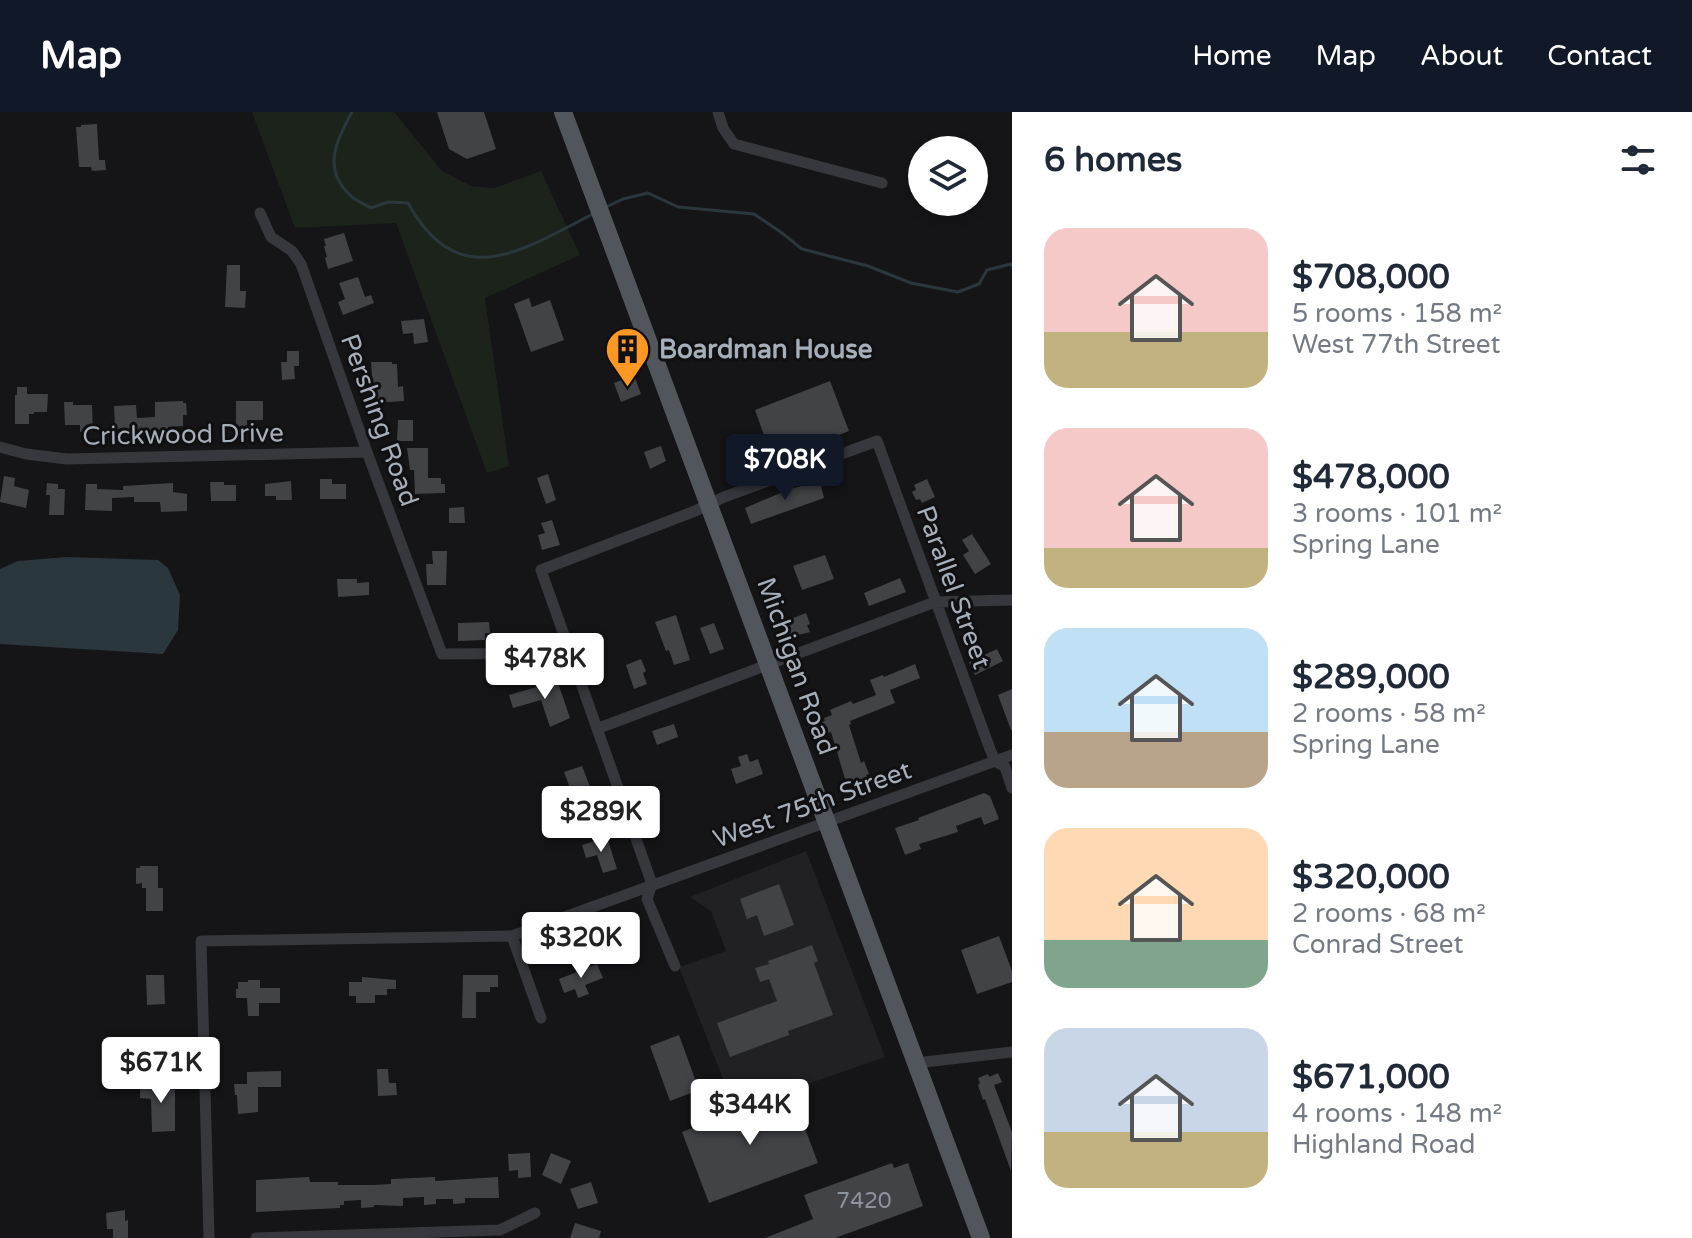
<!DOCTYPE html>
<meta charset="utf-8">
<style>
:root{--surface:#fff;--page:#f6f6f7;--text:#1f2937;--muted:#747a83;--accent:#111827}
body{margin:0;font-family:"Varela Round",sans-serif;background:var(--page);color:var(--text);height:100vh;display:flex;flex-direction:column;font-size:30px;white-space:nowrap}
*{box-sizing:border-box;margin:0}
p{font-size:26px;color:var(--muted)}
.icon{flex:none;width:44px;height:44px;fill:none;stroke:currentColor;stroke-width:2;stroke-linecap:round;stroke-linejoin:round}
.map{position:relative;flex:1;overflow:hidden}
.details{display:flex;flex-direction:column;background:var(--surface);width:680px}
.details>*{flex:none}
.fabs{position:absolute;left:908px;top:24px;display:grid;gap:16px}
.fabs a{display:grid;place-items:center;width:80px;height:80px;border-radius:50%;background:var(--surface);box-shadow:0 4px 12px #0003;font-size:40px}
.price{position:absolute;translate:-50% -68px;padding:0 18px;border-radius:8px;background:#fff;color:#222;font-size:26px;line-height:52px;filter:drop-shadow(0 2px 4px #0008)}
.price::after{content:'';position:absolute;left:50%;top:48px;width:24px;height:18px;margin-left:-12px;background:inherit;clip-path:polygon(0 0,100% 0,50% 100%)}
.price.selected{background:var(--accent);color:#fff}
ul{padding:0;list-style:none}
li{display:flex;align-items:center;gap:24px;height:200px;padding:0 32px}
li span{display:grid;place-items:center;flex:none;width:224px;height:160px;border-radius:24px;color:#555}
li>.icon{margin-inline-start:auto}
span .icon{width:96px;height:96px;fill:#fffc;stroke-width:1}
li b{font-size:34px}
h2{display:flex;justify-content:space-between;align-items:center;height:96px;padding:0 32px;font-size:34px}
header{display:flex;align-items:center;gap:48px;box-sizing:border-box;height:112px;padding:0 40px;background:var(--accent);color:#fff}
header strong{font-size:38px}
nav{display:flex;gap:44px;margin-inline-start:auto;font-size:28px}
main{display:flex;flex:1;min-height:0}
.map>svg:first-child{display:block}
.built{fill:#212124}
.green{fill:#1b231b}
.water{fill:#2a373d}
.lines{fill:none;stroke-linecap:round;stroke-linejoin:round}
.stream{stroke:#2a373d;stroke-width:3}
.building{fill:#414347}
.street{stroke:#36383d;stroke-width:11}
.primary{stroke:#51555c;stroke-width:18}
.labels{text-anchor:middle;stroke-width:6;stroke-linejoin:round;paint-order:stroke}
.number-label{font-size:22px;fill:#8c939c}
.poi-label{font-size:26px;font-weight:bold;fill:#a5aeb9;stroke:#101012;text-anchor:start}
.street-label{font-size:26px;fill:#a5aeb9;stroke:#101012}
</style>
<header>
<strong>Map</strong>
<nav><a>Home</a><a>Map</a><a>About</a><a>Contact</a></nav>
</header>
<main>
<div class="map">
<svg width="1012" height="1126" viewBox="0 0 1012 1126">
<rect width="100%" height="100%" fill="#151517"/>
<path class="built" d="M806,739L885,945L735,997L679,855L726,839L711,799L690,785Z"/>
<path class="green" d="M252,0H394L442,59L471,74L494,76L541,59L580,143L485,186L509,354L487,361L396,111L295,116Z"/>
<path class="water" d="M67,445L158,448L168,456L180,483L178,518L163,542L0,532V457L18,449Z"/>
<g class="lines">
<path class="stream" d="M352,0C337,27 322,56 349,82C354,88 364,92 371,96L388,90L408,91C459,183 522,138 593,102
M606,95L623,87L648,81L678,95L754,102L782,121L802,137L868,154L911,171L958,180L979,172L987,158L1011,152L1012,154"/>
</g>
<path class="building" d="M437,0H484L496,37L467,47L449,37Z
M97,12L99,48H105L106,58L92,59L91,55H79L76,15H81V13Z
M344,121L353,149L328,157L325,146L327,145L324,134H326L324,127Z
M227,153H240V179H246L245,196L225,195Z
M358,165L365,185L371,183L374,191L343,203L338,190L345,187L339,171Z
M529,186L532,195L550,188L564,228L531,240L514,192Z
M424,207L428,230L414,232L413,221L403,222L401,209Z
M287,239H299V254H294L295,267L282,268L281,250H287Z
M371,250H392V252H397L398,275L403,274L404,289L374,291Z
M634,263L641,282L621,290L614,271Z
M830,269L849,319L789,342L782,323L766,329L755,298Z
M17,275H27V282H48L47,300H34V302H29V312H15V283H17Z
M183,289V291H186L187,303H183V314L168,315V318L126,319V316L115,317L114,294L136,293L137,306L155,305V290Z
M236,289H263V308H247V315H236Z
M64,290H73V293H92L93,320H80V313H65Z
M398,308H413V329H397Z
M745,332L752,351L737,357L730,338Z
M661,334L666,349L650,357L644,340Z
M407,336H428V366H441V372H445V381L415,382L414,358H410Z
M548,362L556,388L546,392L537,366Z
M4,364L15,366L14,374L29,378L26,396L0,390Z
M320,367H332V372H346V387H320Z
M927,367L935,385L922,391L920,387L916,388L912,380L916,378L914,373Z
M291,369L292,388H276V384H265V372Z
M820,369L824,386L751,412L745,396L790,377Z
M210,370H224V373H236V389H211Z
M47,371L58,372V377H65L64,403H49L50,383H46Z
M173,371V380L187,382V399L161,400L160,390H134V385L112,386V399L85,398L86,372H97V377L123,378V374Z
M464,395L465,411H449V396Z
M552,408L560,433L542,438L538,423L545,421L541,411Z
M972,422L991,452L975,462L963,443L969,439L962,428Z
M432,439H447L446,473H427L426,452H433Z
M825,443L834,467L802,478L793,454Z
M900,466L906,480L869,494L864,481Z
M337,467H357V471L369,470V483L338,485Z
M806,501L810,512L807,513L810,520L790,525L785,513L792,510L791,507Z
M676,503L690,548L674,553L669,538L666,539L655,510Z
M489,510L490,521H485V528L458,529V511Z
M714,511L724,537L710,542L700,516Z
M997,537L1003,549L975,563L969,550Z
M641,547L646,559L643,561L647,572L634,577L626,553Z
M915,552L920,566L890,578L895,591L850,609L851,612L849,613L861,651L864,649L869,662L866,663L868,668L860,671L858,666L846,670L831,620L825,622L821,610L825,609L824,606L832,603L830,598L851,589L853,592L876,583L870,568L883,563L884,565Z
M549,567L550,570L557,568L570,606L550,615L541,588L513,596L509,583L540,574L539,570Z
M1012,577V618H1011L998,583Z
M674,612L678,625L657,633L652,619Z
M747,642L750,650L758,647L763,662L736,672L731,657L741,654L738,645Z
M582,654L596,690L578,697L564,660Z
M984,681L990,684L999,707L984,713L981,705L956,714L958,720L919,732L921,737L905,743L895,716L919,708L918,706Z
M607,725L617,757L603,761L597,743L586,746L582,733Z
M140,754H158V776H163V799H146V776H142V771L136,772V756H140Z
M779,772L794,813L764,824L757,803L747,807L740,787Z
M999,824L1012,859V870L977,882L961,838Z
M812,833L818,849L814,851L833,903L788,919L789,923L730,945L717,911L777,889L769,867L760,870L755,856L769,852L768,849Z
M597,852L603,866L585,873L589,882L578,886L575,877L564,881L559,867Z
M146,863H164L165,892L147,893Z
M463,863H498V875H490V880H476V906H462Z
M362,865L396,868V877H387V883H375V891H356V884H349V870H362Z
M248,868H260V876H280V891H259V904H248L247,886H236V877H238V870H248Z
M679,923L699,978L670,989L650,934Z
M377,957H388L389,971H396L397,983L378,984Z
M281,959V975H258V1000L238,1002L237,983H235L234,972H247V960Z
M998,961L1002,970L994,973L1012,1020L1011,1059L985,987L983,988L978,973L980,971L978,966L988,962L989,965Z
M145,970H175V1019L152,1020L151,987L140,986V972H145Z
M791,979L818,1051L709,1091L682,1020Z
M530,1041L531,1065L518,1066V1058L509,1059L508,1042Z
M551,1041L571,1049L561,1072L542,1063Z
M892,1051L894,1056L908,1051L923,1094L835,1126H765L813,1107L804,1083Z
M309,1065L310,1070H338V1073H373L391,1072V1067L435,1065V1069L498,1065L499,1086H465V1091L453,1092V1087H436V1092L424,1093V1085L403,1086V1094L374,1093V1095L361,1096V1088L344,1089V1093H340V1096L256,1100V1068Z
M591,1070L598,1091L578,1097L570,1077Z
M125,1098V1109L128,1108V1126H113V1117H107L106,1101Z
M575,1111L601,1119L599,1126H570Z"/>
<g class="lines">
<path class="street" d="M718,0L723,16L734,32L882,71
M260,101L271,125L292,139L301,152L367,340L442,542L572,541
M0,335L26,342L67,347L367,340
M599,616L935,490L1012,488
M512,824L541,906
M675,854L647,787L652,772L541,458L695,399L724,385L877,329L990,637L995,649L1005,655L1012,676
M916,951L1012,940
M209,1126L201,829L512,824L1012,643
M256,1126L500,1118L535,1101"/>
<path class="primary" d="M563,0L981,1126"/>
</g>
<defs>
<symbol id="building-pin" viewBox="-11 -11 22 30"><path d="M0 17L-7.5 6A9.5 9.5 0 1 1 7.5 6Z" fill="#ff9725" stroke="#101012"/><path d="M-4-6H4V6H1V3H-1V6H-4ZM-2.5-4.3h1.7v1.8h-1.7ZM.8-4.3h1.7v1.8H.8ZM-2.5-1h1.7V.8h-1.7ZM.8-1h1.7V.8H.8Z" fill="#111"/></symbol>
</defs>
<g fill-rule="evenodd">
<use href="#building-pin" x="602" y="212" width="51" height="69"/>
</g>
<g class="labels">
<g class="number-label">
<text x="864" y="1096">7420</text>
</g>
<g class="poi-label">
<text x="659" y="246">Boardman House</text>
</g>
<g class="street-label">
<text transform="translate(380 308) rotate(70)" y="9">Pershing Road</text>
<text transform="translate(183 322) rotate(-1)" y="9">Crickwood Drive</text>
<text transform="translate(954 475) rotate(70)" y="9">Parallel Street</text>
<text transform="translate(797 554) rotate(70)" y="9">Michigan Road</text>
<text transform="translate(812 692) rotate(-20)" y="9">West 75th Street</text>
</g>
</g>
</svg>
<div class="fabs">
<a><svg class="icon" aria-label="layers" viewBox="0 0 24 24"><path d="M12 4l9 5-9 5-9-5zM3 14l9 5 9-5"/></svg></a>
</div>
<b class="price selected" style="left:785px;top:390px">$708K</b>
<b class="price" style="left:545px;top:589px">$478K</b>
<b class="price" style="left:601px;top:742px">$289K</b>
<b class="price" style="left:581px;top:868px">$320K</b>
<b class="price" style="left:161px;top:993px">$671K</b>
<b class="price" style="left:750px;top:1035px">$344K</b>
</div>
<section class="details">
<h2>6 homes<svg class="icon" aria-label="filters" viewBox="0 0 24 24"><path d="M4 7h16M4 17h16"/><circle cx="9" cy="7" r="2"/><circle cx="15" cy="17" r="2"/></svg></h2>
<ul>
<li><span style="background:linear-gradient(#f6c9c9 65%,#c2b280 0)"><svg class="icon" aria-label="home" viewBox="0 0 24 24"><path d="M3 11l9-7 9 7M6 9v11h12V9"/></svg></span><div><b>$708,000</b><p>5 rooms · 158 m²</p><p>West 77th Street</p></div></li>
<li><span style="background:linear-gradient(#f6c9c9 75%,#c2b280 0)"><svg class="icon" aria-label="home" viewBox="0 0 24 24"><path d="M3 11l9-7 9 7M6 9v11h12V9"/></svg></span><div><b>$478,000</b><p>3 rooms · 101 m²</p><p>Spring Lane</p></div></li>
<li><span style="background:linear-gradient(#bfe0f5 65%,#b9a48a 0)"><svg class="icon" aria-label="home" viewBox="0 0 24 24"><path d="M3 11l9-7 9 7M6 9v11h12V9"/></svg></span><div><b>$289,000</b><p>2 rooms · 58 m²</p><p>Spring Lane</p></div></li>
<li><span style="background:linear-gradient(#ffd9b3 70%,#7fa58c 0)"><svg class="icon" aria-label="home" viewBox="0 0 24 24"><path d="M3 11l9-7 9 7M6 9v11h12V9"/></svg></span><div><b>$320,000</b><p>2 rooms · 68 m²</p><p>Conrad Street</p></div></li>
<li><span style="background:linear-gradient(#c9d6e8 65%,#c2b280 0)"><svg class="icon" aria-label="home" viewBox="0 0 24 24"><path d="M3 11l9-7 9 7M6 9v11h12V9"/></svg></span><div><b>$671,000</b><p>4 rooms · 148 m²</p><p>Highland Road</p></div></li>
</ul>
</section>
</main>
